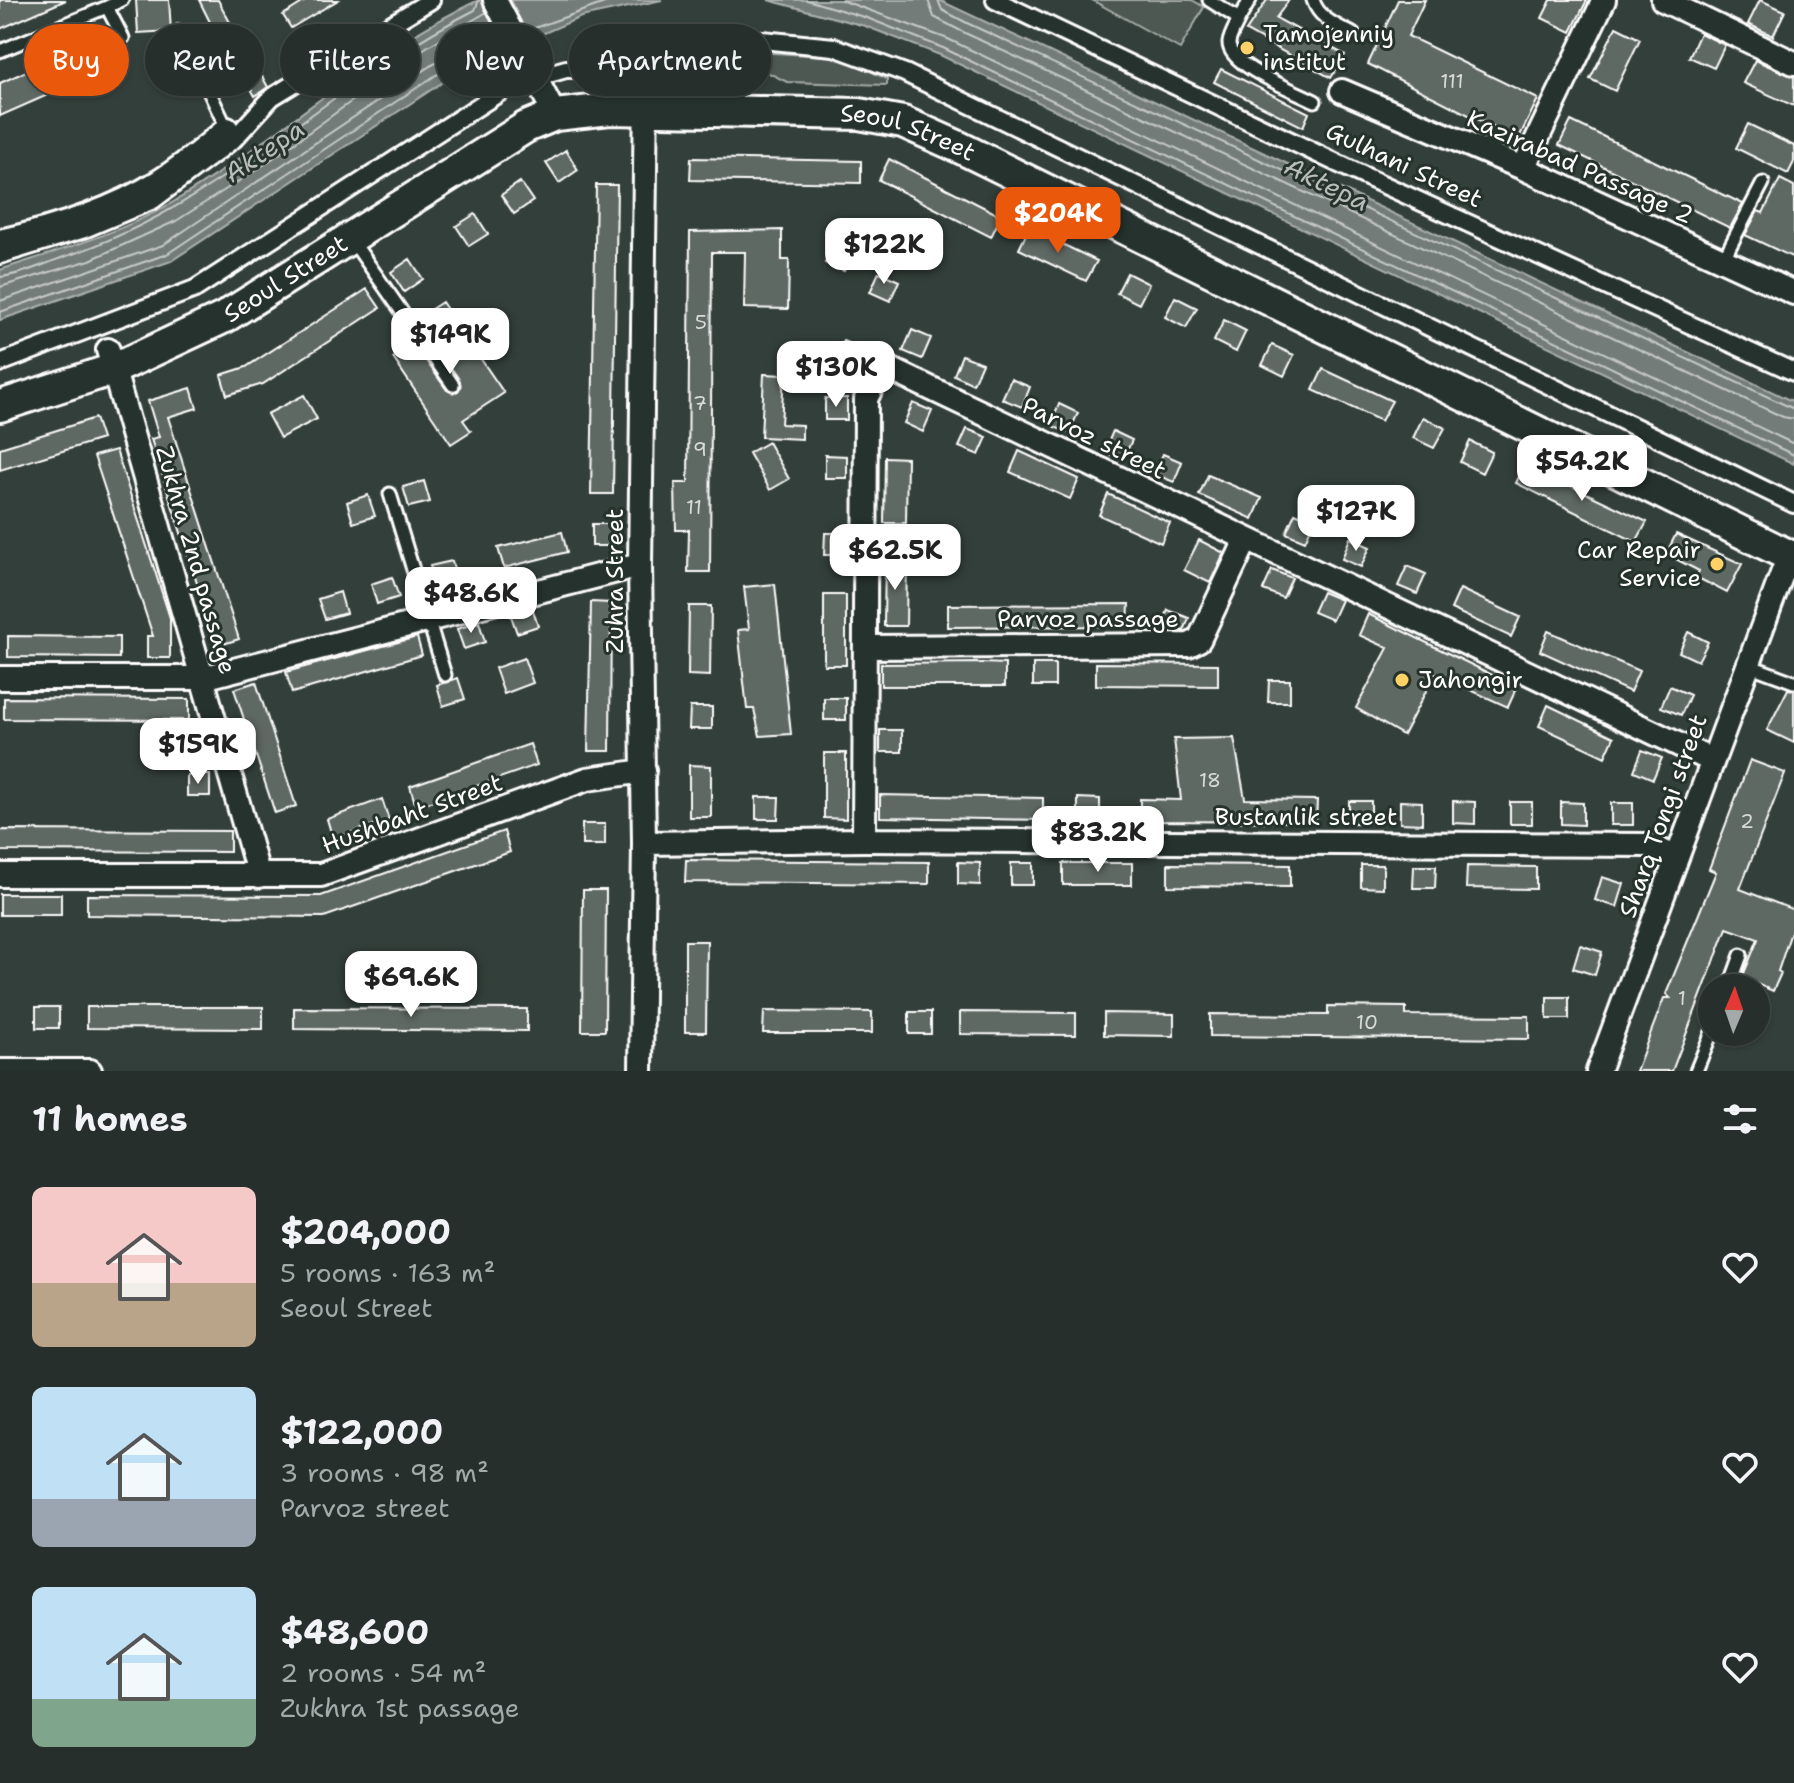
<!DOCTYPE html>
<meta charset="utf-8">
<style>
:root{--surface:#262f2c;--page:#2e3734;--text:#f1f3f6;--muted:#a4a9a9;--line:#424a48;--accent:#ea580c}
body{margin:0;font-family:"Shantell Sans",sans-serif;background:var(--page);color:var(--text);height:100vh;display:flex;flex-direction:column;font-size:30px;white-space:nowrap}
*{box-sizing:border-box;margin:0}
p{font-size:26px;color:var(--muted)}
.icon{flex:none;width:44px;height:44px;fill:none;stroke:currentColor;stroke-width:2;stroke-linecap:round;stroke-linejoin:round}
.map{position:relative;height:1071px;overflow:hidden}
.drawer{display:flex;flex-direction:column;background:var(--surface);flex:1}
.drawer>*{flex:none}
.banner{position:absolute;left:24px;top:24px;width:800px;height:72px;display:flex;gap:16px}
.needle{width:52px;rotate:2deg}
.fabs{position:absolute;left:1698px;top:974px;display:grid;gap:16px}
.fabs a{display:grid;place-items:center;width:72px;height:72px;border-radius:50%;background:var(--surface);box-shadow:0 2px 6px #0004,0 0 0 2px var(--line);font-size:40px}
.price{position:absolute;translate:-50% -68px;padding:0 18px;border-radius:16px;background:#fff;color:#222;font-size:26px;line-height:52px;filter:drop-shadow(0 2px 4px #0008)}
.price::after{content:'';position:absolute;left:50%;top:48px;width:24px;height:18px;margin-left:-12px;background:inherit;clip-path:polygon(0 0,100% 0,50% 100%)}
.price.current{background:var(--accent);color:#fff}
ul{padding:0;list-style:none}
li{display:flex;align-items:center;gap:24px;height:200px;padding:0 32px}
li span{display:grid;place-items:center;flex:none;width:224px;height:160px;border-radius:12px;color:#555}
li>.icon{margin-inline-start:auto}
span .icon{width:96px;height:96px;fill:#fffc;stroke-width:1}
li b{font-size:34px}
h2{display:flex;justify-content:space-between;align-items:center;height:96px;padding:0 32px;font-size:34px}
.chip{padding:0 28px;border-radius:36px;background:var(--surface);box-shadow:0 2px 6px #0004,0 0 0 2px var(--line);font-size:28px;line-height:72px}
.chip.current{background:var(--accent);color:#fff}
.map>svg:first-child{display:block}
.green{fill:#4d5853;stroke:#a6aca9;stroke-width:2}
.water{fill:#737b78;stroke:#abb0ae;stroke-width:2}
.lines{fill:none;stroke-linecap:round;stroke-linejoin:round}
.shore{stroke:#c7cac9;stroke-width:2}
.building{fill:#5f6964;stroke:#fff;stroke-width:2}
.service-casing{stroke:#fff;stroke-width:17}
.pedestrian-casing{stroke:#fff;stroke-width:22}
.minor-casing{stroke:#fff;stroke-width:28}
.secondary-casing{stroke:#fff;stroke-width:36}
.service{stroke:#26332d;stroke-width:11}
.pedestrian{stroke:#26332d;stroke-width:16}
.minor{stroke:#26332d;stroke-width:22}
.secondary{stroke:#26332d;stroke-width:30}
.poi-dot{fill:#ffd166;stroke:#26332d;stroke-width:3}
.labels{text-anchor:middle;stroke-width:6;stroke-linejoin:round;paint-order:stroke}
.number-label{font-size:20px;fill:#d7dad8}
.poi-label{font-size:24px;fill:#fff;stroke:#26332d;text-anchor:start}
.street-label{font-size:24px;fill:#fff;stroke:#26332d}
.water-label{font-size:26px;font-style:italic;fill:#b9bdbc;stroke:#26332d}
</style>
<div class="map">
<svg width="1794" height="1071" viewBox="0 0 1794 1071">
<rect width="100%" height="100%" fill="#333f3a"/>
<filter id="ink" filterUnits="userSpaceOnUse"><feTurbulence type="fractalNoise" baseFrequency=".0125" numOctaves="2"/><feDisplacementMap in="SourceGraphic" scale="16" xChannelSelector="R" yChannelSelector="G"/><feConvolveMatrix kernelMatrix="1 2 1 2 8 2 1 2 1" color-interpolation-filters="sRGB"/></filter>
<g filter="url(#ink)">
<path class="green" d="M1092,0H1192L1204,7L1180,49Z
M740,51L840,57L887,79V85L787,82L765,71H738Z"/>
<path class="water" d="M479,0H662L581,17L466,67L171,261L0,320V270C57,251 118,234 170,204C276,141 367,52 479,0Z
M768,0H939L1794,402V464L940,55L865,26Z"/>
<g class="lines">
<path class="shore" d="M807,0L867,18L943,48L1794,455
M841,0L948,39L1794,444
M928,0L934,17L965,33L1783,417L1794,419
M938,0L942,10L969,24L1794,409
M526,31L613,0
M0,277C21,275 44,264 64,257C224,205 329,83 475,10L479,0
M0,287L90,260L176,221L258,169L428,46L487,12
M0,301L163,245L430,66L497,33
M0,312L167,254L436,75L502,42"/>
</g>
<path class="building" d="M0,0H66L0,29Z
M136,0H169L171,31L138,33Z
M199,0H218L239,39L204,57L193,36L212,26Z
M307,0H338L291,28L283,15Z
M1267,0H1289L1276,18L1345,55L1331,78L1246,31Z
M1398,0H1425L1408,36L1538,99L1518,140L1368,64Z
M1551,0H1587L1571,32L1542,18Z
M1760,0L1785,11L1773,36L1748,24Z
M1616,27L1640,39L1615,91L1590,79Z
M1700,33L1725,45L1714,68L1689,57Z
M105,36L118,64L0,116V83Z
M242,41L268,87L255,96L228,48Z
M1755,60L1794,77V106L1743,83Z
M1221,69L1309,113L1303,127L1214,82Z
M1571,121L1743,204L1730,228L1559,145Z
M1748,124L1794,146V162L1788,174L1736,148Z
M566,150L578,170L559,183L546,163Z
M691,158L861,161V183L690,180Z
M889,159L1001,216L991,237L879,180Z
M1780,179L1794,186V258L1745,235L1758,211L1763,213Z
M520,182L533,201L514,214L501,195Z
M596,185H617L613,494H591Z
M475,214L488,234L469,246L456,226Z
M1029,228L1097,261L1086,281L1019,249Z
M782,230V260H789L788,309L744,308L745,252H712L710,572H688L689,530H676L675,483H688L690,232Z
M834,243L853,251L844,271L825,263Z
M410,259L423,279L404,292L391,272Z
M879,272L899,281L890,301L870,292Z
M1127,273L1149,284L1139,304L1117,293Z
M367,289L380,308L263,384L227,395L221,375L246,367Z
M1175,297L1197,308L1186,328L1165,317Z
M442,302L504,393L463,420L471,431L451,444L393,358L414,344L447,390L458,391L460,381L429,335L434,332L422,315Z
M1224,320L1246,331L1236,352L1214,341Z
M912,330L931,338L922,359L903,351Z
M843,341L862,349L853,369L834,361Z
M1272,345L1294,355L1284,376L1262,365Z
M962,355L982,363L973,384L954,375Z
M1323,369L1392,401L1381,421L1313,390Z
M764,374L784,375L781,424L802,425V439L761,437Z
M1011,379L1030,387L1022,407L1002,399Z
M191,388L197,408L168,417L239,639L217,646L151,439L159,437L148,401Z
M304,395L317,419L280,438L267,414Z
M825,398H847V420H825Z
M913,403L932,411L923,432L904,423Z
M1059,404L1078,413L1069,433L1050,425Z
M1423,417L1445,428L1434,448L1413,438Z
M95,418L102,439L0,470V448Z
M967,429L987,437L979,455L959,447Z
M1113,431L1132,440L1123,460L1104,452Z
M1470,441L1492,452L1482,473L1460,462Z
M768,442L789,479L770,490L749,453Z
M116,450L170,618V658H147V636H153L94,456Z
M1019,451L1079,479L1070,499L1010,472Z
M1163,454L1182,462L1174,482L1154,474Z
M825,455L847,456V478H825Z
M885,457L907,458L906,523H884Z
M1525,464L1647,522L1636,542L1516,483Z
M1208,475L1262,498L1253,519L1199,495Z
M424,481L430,502L409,507L403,487Z
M1108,494L1170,523L1161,543L1099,515Z
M368,495L375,516L353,523L347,502Z
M1295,513L1314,521L1305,541L1286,533Z
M592,524H614V546H592Z
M562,532L567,552L504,568L498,548Z
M825,533H847L846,555H824Z
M1676,534L1742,564L1727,593L1696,577L1699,571L1666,554Z
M1350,538L1370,547L1361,567L1342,559Z
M1199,540L1224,553L1210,583L1184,570Z
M885,557L907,558L906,626H884Z
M452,561L457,581L436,586L430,566Z
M1407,566L1426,574L1417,594L1398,586Z
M1272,570L1292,578L1283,598L1263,590Z
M392,577L399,597L377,604L371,584Z
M775,584L791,734L760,736L754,709H747L738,630L749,629L744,587Z
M1460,589L1520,617L1511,637L1451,609Z
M340,592L346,613L325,619L318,599Z
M1322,592L1341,600L1332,620L1313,612Z
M824,595H846V665H824Z
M591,602L611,603L610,751H588Z
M1129,604L1128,626L948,627V605Z
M689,606H711L710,676L688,675Z
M532,607L538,626L517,633L510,613Z
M1168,610L1189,618L1184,631L1162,626Z
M1368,614L1517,687L1508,707L1435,674L1403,735L1356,708L1388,648L1359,635Z
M479,622L485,642L464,649L457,629Z
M1548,631L1639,671L1630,692L1540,651Z
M1688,632L1708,642L1698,661L1679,652Z
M8,636L119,637V658L8,657Z
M417,637L422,655L292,693L286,672Z
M524,658L533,683L504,694L495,668Z
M983,663L1005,664V686H881V664Z
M1096,663L1218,664V686L1096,685Z
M1033,664H1055V686H1033Z
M458,678L465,699L443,706L437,685Z
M1269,680H1290V702H1268Z
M256,682L296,806L275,813L234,689Z
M1670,686L1690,695L1681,715L1661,707Z
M1788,689L1794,690V743L1767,730Z
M4,698L189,699V720L4,719Z
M824,698H846V720H824Z
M1548,705L1614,737L1605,757L1539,726Z
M690,707H712V729H689Z
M880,730H902V752H880Z
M1234,738L1245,799L1317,800L1316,822L1140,821V799L1181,800L1174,739Z
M530,744L537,765L416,807L410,786Z
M1642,750L1662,758L1653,779L1634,771Z
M824,753H846V819L824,818Z
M1750,760L1785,773L1740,889L1794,910V923L1778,971L1781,973L1773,991L1742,978L1758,939L1727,928L1672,1071H1636L1664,998H1670L1666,994L1716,872L1709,869Z
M689,765L711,766V817H689Z
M187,775H210V796H187Z
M880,795L1043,798V820L880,817Z
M756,797H779L778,819H756Z
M1078,798L1100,799V821L1078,820Z
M382,799L389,820L333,839L327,819Z
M1349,801H1371V823H1349Z
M1400,801L1422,802V824L1400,823Z
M1453,801L1475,802V824L1453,823Z
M1510,802H1532V824H1510Z
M1561,802L1583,803V825L1561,824Z
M1611,803H1633V825H1611Z
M582,824H605V845H582Z
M0,830L230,831V852L0,851Z
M504,831L510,852L324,917L87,915V895L321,896Z
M686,860L929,862V884L685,882Z
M958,862L980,863V885L958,884Z
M1011,863H1033V885H1011Z
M1063,863H1132V885H1063Z
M1168,864L1290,865V887L1168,886Z
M1361,865H1383V888L1361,887Z
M1414,866H1436L1435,888H1413Z
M1467,866L1536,867V889L1466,888Z
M1602,877L1624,884L1617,907L1595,900Z
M583,890H606L605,1031H582Z
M0,894H61V915H0Z
M685,941H707L706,1032H685Z
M1580,945L1602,952L1595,975L1573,968Z
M1547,997H1569V1019H1547Z
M1328,1006L1406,1007V1015L1529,1016V1039L1210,1036V1014L1328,1015Z
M36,1007H59V1028H36Z
M87,1007H263V1029L87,1028Z
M294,1008L527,1009V1031L294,1029Z
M764,1011L872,1012V1033H763Z
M909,1012H931V1034H909Z
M960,1012L1076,1013V1035L960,1034Z
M1104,1013L1174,1014V1036L1104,1035Z"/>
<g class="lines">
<defs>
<path id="service" d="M1209,0L1239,19C1236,26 1230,35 1229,43C1228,66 1296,91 1315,101
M1313,0C1319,19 1336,25 1353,34
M107,7L122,0
M1239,19L1250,0
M180,31L227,129
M0,51L107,7L123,38
M351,239L453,385
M1723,260L1763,183
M390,494L445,675
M1748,665L1794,682
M1729,988L1741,955
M1696,1071L1712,1032"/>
<path id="pedestrian" d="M995,0L1358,173L1794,372
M0,255L84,229L153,200L234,139L272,97L431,0
M0,363L195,289L505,89L538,77L566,69H640L700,45L762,40L834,47L905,73L1794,504"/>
<path id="minor" d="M495,0L555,115
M1663,0L1794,63
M1342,91L1523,168L1794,293
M1523,168L1604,0
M0,241C53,229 111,211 158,182C183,167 205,147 227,129
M108,350L259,876
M866,647L1189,645L1199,640L1246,540
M0,678H203L640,565
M864,840L866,399C873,385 876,373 892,370L1711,760
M644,843L864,840L1648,845L1676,857
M0,875H321L587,779L644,771
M0,1071H90
M641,1071L644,843L640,565L646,91
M1598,1071L1789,555"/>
<g id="secondary">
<path id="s1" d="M0,406L114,369L225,317L526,127L555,115L610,109L859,114L903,122L959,147L1794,558"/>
</g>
</defs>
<use href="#service" class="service-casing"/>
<use href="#pedestrian" class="pedestrian-casing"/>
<use href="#minor" class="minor-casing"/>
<use href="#secondary" class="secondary-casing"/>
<use href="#service" class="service"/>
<use href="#pedestrian" class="pedestrian"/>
<use href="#minor" class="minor"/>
<use href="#secondary" class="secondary"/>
</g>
</g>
<g class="poi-dot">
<circle cx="1247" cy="48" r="8"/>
<circle cx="1717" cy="564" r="8"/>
<circle cx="1402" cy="680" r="8"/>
</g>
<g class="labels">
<g class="number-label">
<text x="1452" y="88">111</text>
<text x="701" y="329">5</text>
<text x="700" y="410">7</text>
<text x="700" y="456">9</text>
<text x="694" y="514">11</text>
<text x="1210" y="787">18</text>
<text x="1747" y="828">2</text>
<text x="1682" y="1005">1</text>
<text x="1367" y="1029">10</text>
</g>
<g class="poi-label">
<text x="1263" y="42">Tamojenniy<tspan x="1263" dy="28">institut</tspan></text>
<text x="1701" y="558" text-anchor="end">Car Repair<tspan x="1701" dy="28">Service</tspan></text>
<text x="1418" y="688">Jahongir</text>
</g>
<g class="street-label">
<text dy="8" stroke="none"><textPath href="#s1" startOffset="986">Seoul Street</textPath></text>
<text transform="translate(1404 165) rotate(25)" y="8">Gulhani Street</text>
<text transform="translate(1580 167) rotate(24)" y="8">Kazirabad Passage 2</text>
<text dy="8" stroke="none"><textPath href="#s1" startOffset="314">Seoul Street</textPath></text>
<text transform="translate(1094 438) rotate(26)" y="8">Parvoz street</text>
<text transform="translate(196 560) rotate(74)" y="8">Zukhra 2nd passage</text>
<text transform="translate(615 581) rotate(-90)" y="8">Zuhra Street</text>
<text x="1088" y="627">Parvoz passage</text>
<text transform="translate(412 814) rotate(-20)" y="8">Hushbaht Street</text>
<text transform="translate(1663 816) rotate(-70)" y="8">Sharq Tongi street</text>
<text x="1306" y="825">Bustanlik street</text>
</g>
<g class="water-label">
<text transform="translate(264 151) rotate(-34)" y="9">Aktepa</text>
<text transform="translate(1327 184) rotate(26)" y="9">Aktepa</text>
</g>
</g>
</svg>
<div class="fabs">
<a><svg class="needle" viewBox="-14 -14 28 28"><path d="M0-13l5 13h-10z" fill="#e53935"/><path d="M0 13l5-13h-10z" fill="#a4a9a9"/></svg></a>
</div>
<b class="price current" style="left:1058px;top:255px">$204K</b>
<b class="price" style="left:884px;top:286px">$122K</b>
<b class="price" style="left:450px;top:376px">$149K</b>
<b class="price" style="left:836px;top:409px">$130K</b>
<b class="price" style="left:1582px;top:503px">$54.2K</b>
<b class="price" style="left:1356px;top:553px">$127K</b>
<b class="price" style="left:895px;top:592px">$62.5K</b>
<b class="price" style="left:471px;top:635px">$48.6K</b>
<b class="price" style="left:198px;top:786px">$159K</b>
<b class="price" style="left:1098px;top:874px">$83.2K</b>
<b class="price" style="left:411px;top:1019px">$69.6K</b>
<div class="banner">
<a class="chip current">Buy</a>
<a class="chip">Rent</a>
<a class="chip">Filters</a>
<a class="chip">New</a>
<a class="chip">Apartment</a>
</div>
</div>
<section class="drawer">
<h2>11 homes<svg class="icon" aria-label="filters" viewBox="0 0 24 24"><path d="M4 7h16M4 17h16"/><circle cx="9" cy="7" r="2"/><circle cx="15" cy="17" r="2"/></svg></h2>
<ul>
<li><span style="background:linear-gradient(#f6c9c9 60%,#b9a48a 0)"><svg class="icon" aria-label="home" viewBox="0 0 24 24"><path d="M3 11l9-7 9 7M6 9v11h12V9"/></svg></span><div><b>$204,000</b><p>5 rooms · 163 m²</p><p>Seoul Street</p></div><svg class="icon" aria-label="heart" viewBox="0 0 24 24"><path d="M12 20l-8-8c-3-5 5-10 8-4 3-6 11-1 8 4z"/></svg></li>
<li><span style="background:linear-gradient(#bfe0f5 70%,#9aa5b1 0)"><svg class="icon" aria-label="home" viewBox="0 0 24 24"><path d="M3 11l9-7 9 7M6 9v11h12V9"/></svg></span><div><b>$122,000</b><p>3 rooms · 98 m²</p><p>Parvoz street</p></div><svg class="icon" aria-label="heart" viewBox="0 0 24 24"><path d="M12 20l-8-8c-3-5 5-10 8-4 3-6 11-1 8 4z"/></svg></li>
<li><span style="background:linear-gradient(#bfe0f5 70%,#7fa58c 0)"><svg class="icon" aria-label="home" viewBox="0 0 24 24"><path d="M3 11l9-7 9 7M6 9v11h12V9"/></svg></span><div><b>$48,600</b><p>2 rooms · 54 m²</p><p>Zukhra 1st passage</p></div><svg class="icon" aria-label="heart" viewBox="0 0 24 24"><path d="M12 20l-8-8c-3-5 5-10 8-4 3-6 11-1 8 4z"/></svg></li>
</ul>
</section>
